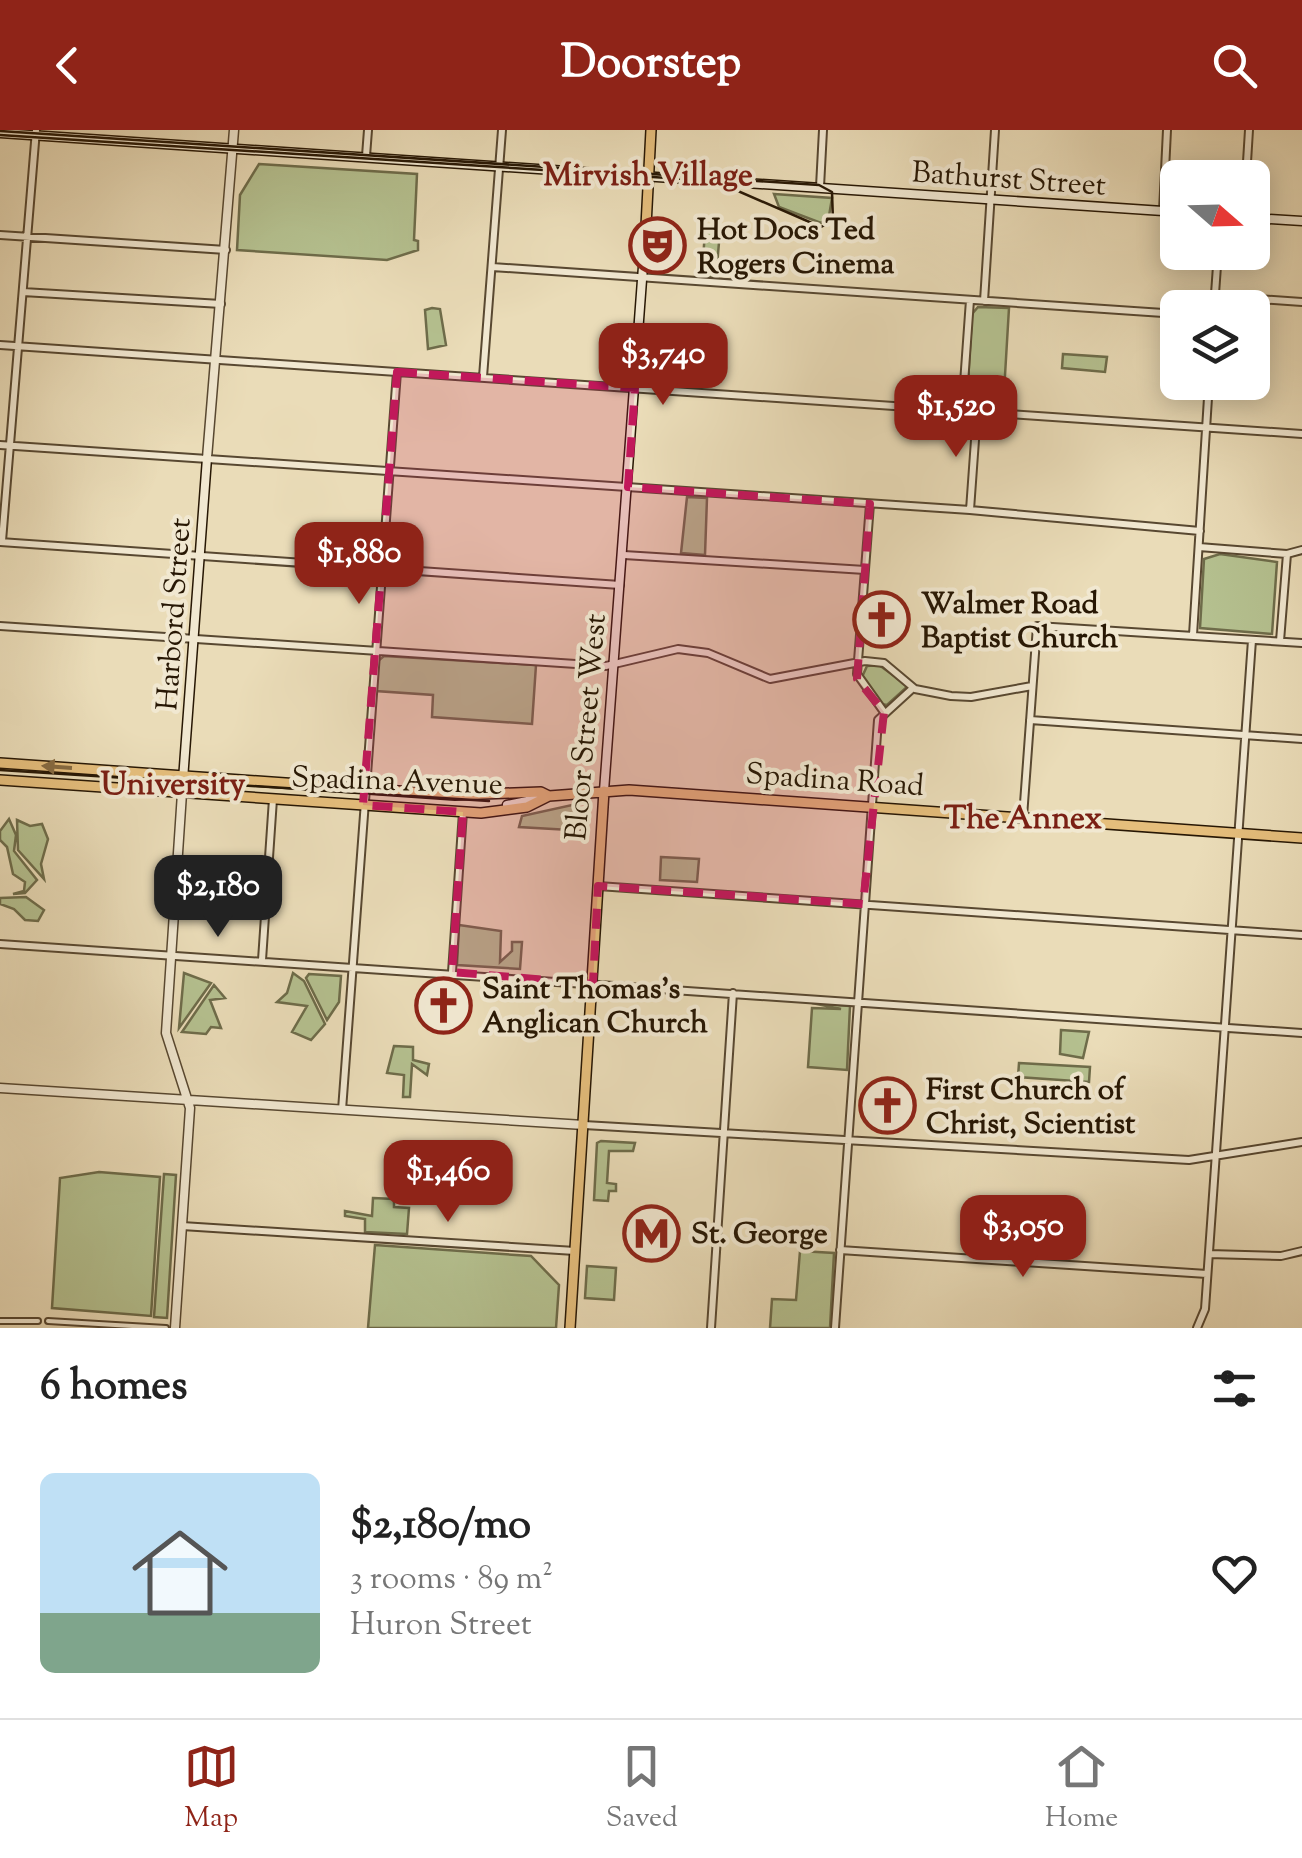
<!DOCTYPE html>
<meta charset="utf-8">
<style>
:root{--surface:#fff;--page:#f2f2f2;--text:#222;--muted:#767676;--line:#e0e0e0;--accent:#8f2418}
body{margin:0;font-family:"Sorts Mill Goudy",serif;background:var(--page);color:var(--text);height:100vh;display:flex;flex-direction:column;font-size:38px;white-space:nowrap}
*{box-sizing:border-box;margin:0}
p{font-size:32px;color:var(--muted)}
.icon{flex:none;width:55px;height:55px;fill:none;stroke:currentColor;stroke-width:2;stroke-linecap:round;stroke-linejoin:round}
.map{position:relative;height:1198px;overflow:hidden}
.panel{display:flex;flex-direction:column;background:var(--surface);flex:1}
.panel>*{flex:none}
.needle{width:65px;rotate:110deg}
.buttons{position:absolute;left:1160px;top:30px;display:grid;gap:20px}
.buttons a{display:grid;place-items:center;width:110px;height:110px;border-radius:15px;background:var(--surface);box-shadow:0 5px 25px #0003;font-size:50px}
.price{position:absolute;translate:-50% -85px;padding:0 22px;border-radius:20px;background:var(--accent);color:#fff;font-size:32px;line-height:65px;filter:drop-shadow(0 2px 5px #0008)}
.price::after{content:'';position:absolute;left:50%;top:60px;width:30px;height:22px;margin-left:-15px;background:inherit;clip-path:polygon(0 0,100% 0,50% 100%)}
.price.selected{background:#222;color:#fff}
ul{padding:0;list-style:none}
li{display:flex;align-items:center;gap:30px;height:250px;padding:0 40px}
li+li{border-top:2px solid var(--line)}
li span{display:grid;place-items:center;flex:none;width:280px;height:200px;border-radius:15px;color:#555}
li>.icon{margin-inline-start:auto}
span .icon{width:120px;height:120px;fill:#fffc;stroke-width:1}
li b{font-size:42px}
h2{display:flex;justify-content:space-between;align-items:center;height:120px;padding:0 40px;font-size:42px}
header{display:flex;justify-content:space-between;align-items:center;height:130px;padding:0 40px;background:var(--accent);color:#fff;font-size:45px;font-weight:700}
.menu{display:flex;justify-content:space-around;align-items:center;height:140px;border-top:2px solid var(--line);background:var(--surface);font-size:28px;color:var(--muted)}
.menu a{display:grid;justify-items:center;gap:5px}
.menu .selected{color:var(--accent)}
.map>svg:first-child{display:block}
.green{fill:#b5c190;stroke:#6e6c4a;stroke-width:2.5}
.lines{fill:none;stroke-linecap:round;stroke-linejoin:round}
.pedestrian-casing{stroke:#584831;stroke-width:8}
.minor-casing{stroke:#584831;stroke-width:10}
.tertiary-casing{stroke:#584831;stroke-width:11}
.secondary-casing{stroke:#271704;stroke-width:11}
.primary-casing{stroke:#271704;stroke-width:12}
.pedestrian{stroke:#f1e8d1;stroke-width:4}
.minor{stroke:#f1e8d1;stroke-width:6}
.tertiary{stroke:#f1e8d1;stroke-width:8}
.secondary{stroke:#f1e8d1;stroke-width:8}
.primary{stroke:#e5be7c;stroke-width:9}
.tram{stroke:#271704;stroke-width:2.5}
.oneway{fill:#866a40}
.marked{fill:#c2185b;fill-opacity:0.2;stroke:#c2185b;stroke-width:8;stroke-dasharray:20 12;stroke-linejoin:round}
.labels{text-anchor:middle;stroke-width:8;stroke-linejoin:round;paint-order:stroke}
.street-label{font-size:30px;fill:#271704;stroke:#f1e8d1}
.poi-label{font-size:30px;font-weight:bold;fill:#271704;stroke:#f1e8d1;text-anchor:start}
.neighbourhood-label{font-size:32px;font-weight:bold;fill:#7a1f14;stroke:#f1e8d1}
</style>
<header><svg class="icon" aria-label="back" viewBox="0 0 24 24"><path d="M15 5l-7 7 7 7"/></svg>Doorstep<svg class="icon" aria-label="search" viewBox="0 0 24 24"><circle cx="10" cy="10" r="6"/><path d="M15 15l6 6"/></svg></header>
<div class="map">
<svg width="1302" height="1198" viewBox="0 0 1302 1198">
<rect width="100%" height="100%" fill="#eadcb8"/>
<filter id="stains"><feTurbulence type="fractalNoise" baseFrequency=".002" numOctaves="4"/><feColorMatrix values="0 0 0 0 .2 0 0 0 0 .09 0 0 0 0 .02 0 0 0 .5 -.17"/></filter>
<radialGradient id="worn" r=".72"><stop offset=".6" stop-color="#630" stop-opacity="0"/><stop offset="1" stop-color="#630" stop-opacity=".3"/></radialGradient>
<path class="green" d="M259,34L417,44L414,110L418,111V120L387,130L237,120L240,65Z
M774,64L832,68L829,86L821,93L779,77Z
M705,100L720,101L716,147L702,146Z
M978,177L1009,178L1003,279L972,277L967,270L972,184Z
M432,178L440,179L446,215L428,219L425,180Z
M1063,224L1107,227L1105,242L1062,238Z
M687,367L707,368L705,425L681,423Z
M1220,424L1277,432L1272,504L1200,498L1204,429Z
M384,526L536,535L532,594L432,587L433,565L376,561L378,531Z
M879,535L908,556L887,575L881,574L862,547L867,536Z
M572,675L588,683L587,701L519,697L522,686Z
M9,689L16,705L14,721L37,750L25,763L13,764L24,761L25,752L13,744L7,717L0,710V701Z
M17,690L30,696L42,694L48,709L41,734L44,749L18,720Z
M661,727L699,729L697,752L660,750Z
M26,767L44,780L38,791L25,790L14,779L0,774V768Z
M459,795L501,801L500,832L512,821V812H522L520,839L457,835Z
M184,843L211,853L179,898Z
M293,843L304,851L325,894L311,910L292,902L307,876L277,872L287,863Z
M309,844L341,846L339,872L327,890L306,848Z
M214,855L225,868L210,870L221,898L211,897L206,904L182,902Z
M812,873L850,876L847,940L808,937L812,878L841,879Z
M1061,900L1089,902L1083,928L1060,924Z
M394,916L413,917V930L429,934L427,945L412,934L410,967H403L404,945L387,943Z
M1019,933L1090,937L1089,952L1018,947Z
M601,1011L635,1013L633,1021H609L607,1053L616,1054V1061H609L608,1071L594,1070L597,1013Z
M99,1042L160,1047L151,1186L52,1178L60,1048Z
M164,1044L176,1045L167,1188L154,1187Z
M373,1068L394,1069V1077L409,1078L407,1104L365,1102V1089L345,1086V1081L372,1086Z
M375,1115L531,1126L559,1155L556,1198H368Z
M800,1121L834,1123L830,1198H770L772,1169L796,1170Z
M587,1136L616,1138L614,1170L585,1168Z"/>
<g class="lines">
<defs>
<path id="pedestrian" d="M0,1191H38
M48,1191L166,1198"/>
<path id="minor" d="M366,26L368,0
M1246,48L1249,0
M820,57L823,0
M1163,81L1167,0
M0,105L226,120
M492,137L1178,184
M23,162L221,174
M1215,166L1302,172
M984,171L995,0
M1214,178L1218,122
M0,215L1302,304
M483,247L502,0
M962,281L970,170
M0,315L970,380L1200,401
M870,374L857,544L884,582
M970,380L977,282
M2,411L36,0
M0,412L620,455
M1199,417L1287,424L1302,420
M624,425L865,440
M0,496L606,536L678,519L708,523L770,549L865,531L884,533L915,559L951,566L971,567L1032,556
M1193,505L1209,252
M1280,511L1287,424
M1030,590L1302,609
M1023,687L1037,496L1302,513
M598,756L1302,805
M0,814L1302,903
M262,830L273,669
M452,842L463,682
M342,980L397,242
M584,995L1189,1030L1302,1012
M182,1096L575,1121
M840,1120L1207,1144
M1209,1124L1281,1126L1302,1121
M711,1198L733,863
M835,1198L878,590L913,558
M1197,1198L1205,1179L1252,510"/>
<path id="tertiary" d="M207,328L234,0
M0,958L584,995
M175,1198L190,978L166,903L182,663"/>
<path id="secondary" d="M0,3L1178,82
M1252,88L1302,91
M604,661L646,96
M182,663L207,328
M507,675L542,668"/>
<path id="primary" d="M646,96L651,0
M0,633L455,665L541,662L549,666L629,660L1302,708
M0,650L481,683L527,677L549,666
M570,1198L604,661"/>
</defs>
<use href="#pedestrian" class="pedestrian-casing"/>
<use href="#minor" class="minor-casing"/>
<use href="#tertiary" class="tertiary-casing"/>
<use href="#secondary" class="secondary-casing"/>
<use href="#primary" class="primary-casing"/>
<use href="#pedestrian" class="pedestrian"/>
<use href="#minor" class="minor"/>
<use href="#tertiary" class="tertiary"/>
<use href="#secondary" class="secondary"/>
<use href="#primary" class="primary"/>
<path class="tram" d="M0,1L819,55L832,62L833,91L821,97L715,51L0,5
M0,640L489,671"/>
</g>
<defs><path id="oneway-solid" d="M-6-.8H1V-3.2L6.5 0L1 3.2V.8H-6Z" transform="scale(2.5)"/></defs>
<use class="oneway" href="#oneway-solid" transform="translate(57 637) rotate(-176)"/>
<path class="marked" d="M397,242L635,258L628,357L870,374L857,549L884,582L863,774L598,756L593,854L452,842L463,682L363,675Z"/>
<defs>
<symbol id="theatre-ring" viewBox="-11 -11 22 22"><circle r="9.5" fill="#f1e8d1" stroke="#8f2418" stroke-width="1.5"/><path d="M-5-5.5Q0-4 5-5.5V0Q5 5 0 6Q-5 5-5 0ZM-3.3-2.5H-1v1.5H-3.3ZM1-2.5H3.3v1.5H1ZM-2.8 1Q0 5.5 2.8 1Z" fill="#8f2418"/></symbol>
<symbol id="church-ring" viewBox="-11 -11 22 22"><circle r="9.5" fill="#f1e8d1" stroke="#8f2418" stroke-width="1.5"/><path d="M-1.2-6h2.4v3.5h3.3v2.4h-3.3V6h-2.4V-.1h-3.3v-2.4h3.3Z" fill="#8f2418"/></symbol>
<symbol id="metro-ring" viewBox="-11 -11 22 22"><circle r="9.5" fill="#f1e8d1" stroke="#8f2418" stroke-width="1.5"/><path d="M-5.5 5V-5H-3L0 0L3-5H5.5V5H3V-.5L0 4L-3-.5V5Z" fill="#8f2418"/></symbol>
</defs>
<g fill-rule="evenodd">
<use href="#theatre-ring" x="626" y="84" width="63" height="63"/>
<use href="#church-ring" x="850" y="458" width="63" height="63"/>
<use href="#church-ring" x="412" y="844" width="63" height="63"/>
<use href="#church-ring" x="856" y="944" width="63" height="63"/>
<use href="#metro-ring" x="620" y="1072" width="63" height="63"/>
</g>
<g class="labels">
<g class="street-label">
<text transform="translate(1009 48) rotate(4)" y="10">Bathurst Street</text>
<text transform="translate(173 484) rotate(-86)" y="10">Harbord Street</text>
<text transform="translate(585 597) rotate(-85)" y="10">Bloor Street West</text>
<text transform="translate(835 649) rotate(4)" y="10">Spadina Road</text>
<text transform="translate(397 650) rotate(2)" y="10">Spadina Avenue</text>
</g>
<g class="poi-label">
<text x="697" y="109">Hot Docs Ted<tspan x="697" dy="34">Rogers Cinema</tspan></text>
<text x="921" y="483">Walmer Road<tspan x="921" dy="34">Baptist Church</tspan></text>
<text x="482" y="868">Saint Thomas's<tspan x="482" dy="34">Anglican Church</tspan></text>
<text x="926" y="969">First Church of<tspan x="926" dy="34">Christ, Scientist</tspan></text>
<text x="691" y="1113">St. George</text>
</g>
<g class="neighbourhood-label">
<text x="648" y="55">Mirvish Village</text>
<text x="173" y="664">University</text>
<text x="1023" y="698">The Annex</text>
</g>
</g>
<rect width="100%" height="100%" filter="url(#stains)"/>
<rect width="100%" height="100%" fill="url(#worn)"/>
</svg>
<div class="buttons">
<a><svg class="needle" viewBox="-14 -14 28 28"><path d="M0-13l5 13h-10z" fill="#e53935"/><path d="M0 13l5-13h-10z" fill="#767676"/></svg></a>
<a><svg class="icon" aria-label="layers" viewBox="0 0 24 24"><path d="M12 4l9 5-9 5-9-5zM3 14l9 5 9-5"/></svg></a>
</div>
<b class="price" style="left:663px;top:278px">$3,740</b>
<b class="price" style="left:956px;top:330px">$1,520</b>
<b class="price" style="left:359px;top:477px">$1,880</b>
<b class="price selected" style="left:218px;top:810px">$2,180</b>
<b class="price" style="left:448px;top:1095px">$1,460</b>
<b class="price" style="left:1023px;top:1150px">$3,050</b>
</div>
<section class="panel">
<h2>6 homes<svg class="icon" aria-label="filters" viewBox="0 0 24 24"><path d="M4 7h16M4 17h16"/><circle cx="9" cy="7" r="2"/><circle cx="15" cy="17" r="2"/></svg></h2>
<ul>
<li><span style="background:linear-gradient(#bfe0f5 70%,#7fa58c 0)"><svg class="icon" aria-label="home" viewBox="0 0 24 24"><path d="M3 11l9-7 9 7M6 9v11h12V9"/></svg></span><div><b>$2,180/mo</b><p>3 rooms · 89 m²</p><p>Huron Street</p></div><svg class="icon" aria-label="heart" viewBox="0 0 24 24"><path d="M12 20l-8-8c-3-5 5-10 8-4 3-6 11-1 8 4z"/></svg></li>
</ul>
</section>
<nav class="menu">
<a class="selected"><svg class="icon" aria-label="map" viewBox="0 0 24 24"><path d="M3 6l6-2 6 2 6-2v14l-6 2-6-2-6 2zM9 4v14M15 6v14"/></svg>Map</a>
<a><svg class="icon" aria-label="saved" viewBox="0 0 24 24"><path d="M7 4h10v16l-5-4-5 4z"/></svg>Saved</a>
<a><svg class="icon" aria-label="home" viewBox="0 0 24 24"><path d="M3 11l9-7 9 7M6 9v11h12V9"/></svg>Home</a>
</nav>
